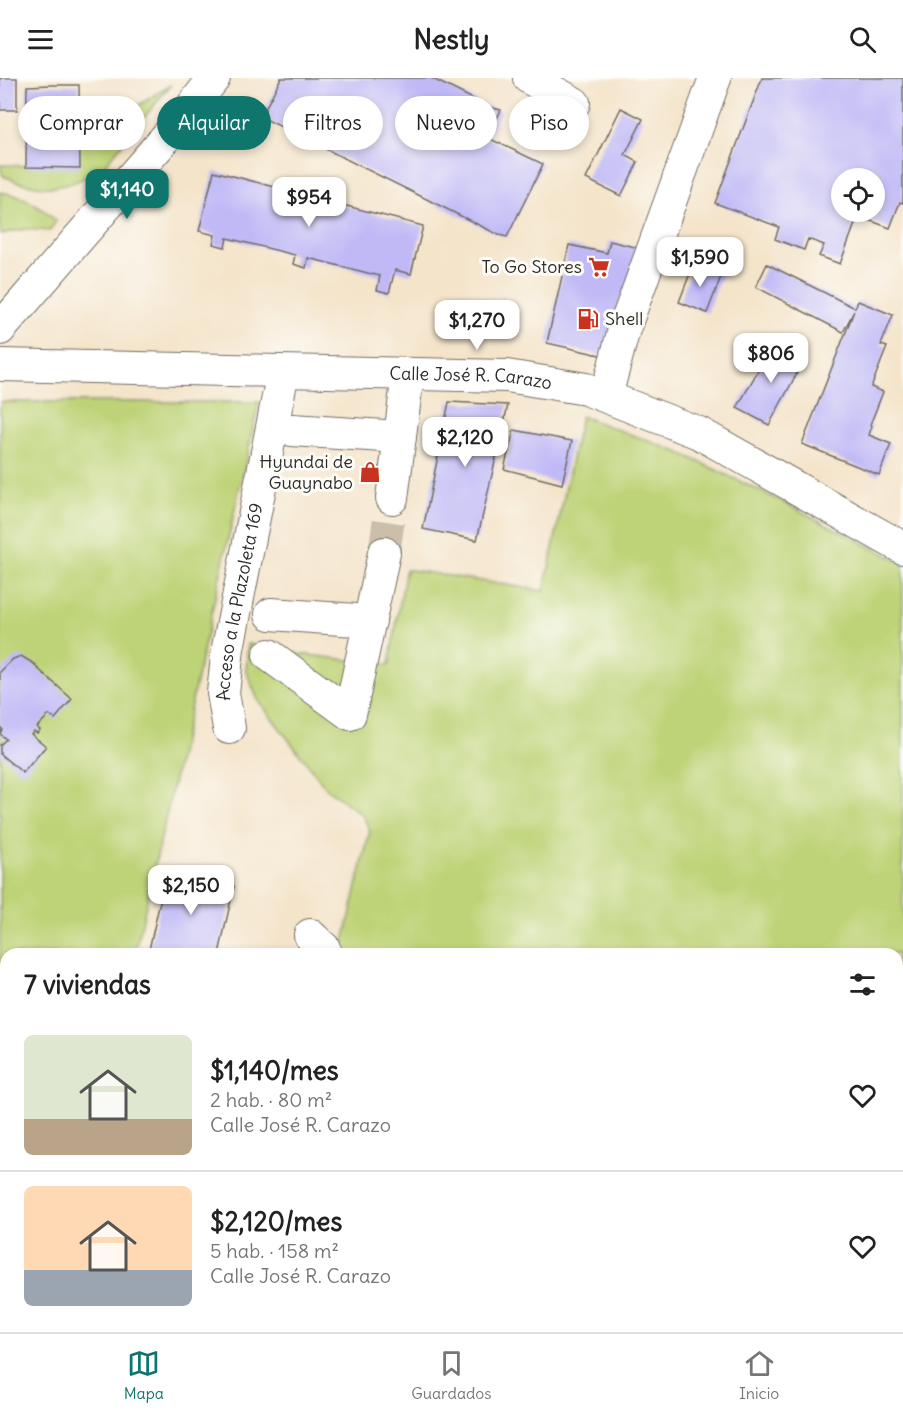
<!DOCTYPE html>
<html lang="es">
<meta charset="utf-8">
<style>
:root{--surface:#fff;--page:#f2f2f2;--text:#222;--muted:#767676;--line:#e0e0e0;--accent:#0f766e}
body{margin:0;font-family:Delius,sans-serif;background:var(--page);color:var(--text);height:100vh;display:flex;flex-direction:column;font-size:22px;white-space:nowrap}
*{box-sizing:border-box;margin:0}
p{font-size:20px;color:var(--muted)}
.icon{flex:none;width:33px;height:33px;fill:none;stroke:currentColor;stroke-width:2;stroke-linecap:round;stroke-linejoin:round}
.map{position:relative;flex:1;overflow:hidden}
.drawer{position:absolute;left:0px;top:870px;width:903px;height:384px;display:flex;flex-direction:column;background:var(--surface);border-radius:18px 18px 0 0;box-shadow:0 3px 9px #0003}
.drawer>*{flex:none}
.banner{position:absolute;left:18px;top:18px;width:600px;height:54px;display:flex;gap:12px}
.fabs{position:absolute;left:831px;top:90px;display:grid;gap:12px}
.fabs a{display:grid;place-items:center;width:54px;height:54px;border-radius:50%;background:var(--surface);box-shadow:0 3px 9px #0003;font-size:30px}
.price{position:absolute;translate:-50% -51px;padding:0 14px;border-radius:12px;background:#fff;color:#222;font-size:20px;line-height:39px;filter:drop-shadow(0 2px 3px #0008)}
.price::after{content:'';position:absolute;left:50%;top:36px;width:18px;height:14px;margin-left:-9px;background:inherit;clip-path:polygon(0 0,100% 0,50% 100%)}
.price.current{background:var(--accent);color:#fff}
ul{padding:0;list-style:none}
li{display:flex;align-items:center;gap:18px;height:150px;padding:0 24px}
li+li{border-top:2px solid var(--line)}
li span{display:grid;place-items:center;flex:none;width:168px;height:120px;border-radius:9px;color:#555}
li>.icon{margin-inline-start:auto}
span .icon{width:72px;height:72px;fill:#fffc;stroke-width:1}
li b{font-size:26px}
h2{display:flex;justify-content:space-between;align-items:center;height:72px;padding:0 24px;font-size:26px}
.chip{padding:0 21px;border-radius:27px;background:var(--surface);box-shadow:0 3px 9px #0003;font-size:21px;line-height:54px}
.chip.current{background:var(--accent);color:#fff}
header{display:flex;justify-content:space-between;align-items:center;height:78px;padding:0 24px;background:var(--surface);font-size:27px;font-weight:700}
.tab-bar{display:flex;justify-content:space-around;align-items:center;height:84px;border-top:2px solid var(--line);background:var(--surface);font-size:16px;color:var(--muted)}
.tab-bar a{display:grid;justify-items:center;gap:3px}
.tab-bar .current{color:var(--accent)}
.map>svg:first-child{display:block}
.green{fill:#bed377;stroke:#747f51;stroke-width:1.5}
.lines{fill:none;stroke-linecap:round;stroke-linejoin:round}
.stream{stroke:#79ade6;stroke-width:6}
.building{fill:#c0b9f6;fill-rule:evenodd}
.minor-tunnel{stroke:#ccbfaa;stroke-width:32;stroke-dasharray:32 16;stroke-linecap:butt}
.minor-casing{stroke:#716c63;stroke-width:34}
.highway-casing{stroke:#716c63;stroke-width:35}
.minor{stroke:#fff;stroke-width:32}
.highway{stroke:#fff;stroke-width:33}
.labels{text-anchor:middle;stroke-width:6;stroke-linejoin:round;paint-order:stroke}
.poi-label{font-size:18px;fill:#2b2b2b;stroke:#fdfcf7;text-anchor:end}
.street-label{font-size:18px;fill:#2b2b2b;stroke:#fdfcf7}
</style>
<header><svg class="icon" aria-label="menu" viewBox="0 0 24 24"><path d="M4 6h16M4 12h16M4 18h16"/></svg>Nestly<svg class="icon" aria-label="search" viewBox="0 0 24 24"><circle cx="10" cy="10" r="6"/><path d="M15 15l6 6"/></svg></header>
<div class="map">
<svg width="903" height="1254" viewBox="0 0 903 1254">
<rect width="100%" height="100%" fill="#fdfcf7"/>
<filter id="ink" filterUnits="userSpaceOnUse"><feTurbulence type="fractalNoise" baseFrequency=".0167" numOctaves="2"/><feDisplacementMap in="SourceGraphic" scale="12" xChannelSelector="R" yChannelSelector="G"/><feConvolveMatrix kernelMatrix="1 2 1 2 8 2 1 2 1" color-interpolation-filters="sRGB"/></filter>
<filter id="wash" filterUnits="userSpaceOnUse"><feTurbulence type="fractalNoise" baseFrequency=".008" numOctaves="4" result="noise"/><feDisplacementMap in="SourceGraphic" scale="24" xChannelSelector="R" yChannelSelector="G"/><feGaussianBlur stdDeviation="1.35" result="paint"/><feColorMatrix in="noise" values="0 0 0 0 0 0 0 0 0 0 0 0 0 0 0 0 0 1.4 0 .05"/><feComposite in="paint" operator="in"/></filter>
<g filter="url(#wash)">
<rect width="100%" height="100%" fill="#f4e4ca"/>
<path class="green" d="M171,7L104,88C68,113 44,115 3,98L0,87L79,89V64Z
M0,114C23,117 39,128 56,143L50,153L25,151L0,156Z
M0,324H259L135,876H6V1013L0,1012Z
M581,338L678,374L771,418L903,485V1020L897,1019V876H341L370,753L363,738L326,710L258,622L246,593L248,566L300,576L389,587L406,491L544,513Z"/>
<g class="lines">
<path class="stream" d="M897,1233L903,1234
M489,1254L503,1248"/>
</g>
<g id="blocks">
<path class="building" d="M0,0H17V32H0Z
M281,0H431L489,29L501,32L488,60L543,86L507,159L499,157L261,39Z
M762,0H903V125L900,124L890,150L858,138L840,186L819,178L824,167L808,161L804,172L775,161L779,149L715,125ZM842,100H874V134H842Z
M52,7H79L80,90L26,89L27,8Z
M621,30L643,41L625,77L638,84L621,118L586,101Z
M214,93L423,148L411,196L395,192L389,215L377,212L380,198L308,180L306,190L293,186L295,177L227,160L225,169L213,166L215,157L199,153Z
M610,163L639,170L613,280L547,265L569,167L607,175Z
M694,185L722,196L707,235L679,224Z
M767,186L855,230L858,223L893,237L881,267L887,269L871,309L883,314L870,347L872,348L869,357L891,366L879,397L802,366L854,233L843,254L756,209Z
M774,264L804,282L769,347L737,330Z
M449,324L508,327L477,462L423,451Z
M514,352L572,363L562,406L504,391Z
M21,578L36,587L35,588L72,621L55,641L49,637L37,649L40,652L37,655L34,653L31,656L46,668L23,695L0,676V667L6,661L0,656L2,651L0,649V594L13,581Z
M167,793L234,808L219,876H148Z"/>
</g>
</g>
<g filter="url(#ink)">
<use href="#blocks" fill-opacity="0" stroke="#716c63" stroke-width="1.5"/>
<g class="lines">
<path class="minor-tunnel" d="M384,475L392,420"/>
<defs>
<g id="minor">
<path d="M529,0L574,25"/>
<path d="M0,251L188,34L214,0"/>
<path id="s1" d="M0,287L507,298L586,311L699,355L903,470"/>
<path d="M606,318L624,251L715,0"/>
<path d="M292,352L400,359"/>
<path d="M392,420L408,296"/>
<path d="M271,536L370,543"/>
<path d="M269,577L350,636L384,475"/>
<path id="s2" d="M229,650L223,615L228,570L283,294"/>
<path d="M310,857L324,870L325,876"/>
<path d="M897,1033H903"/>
</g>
<path id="highway" d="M0,1028L6,1029
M0,1053H6
M897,1101L903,1102
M0,1138L6,1137
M897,1143L903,1145
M0,1183L6,1182
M18,1254L40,1248"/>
</defs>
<use href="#minor" class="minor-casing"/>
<use href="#highway" class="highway-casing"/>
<use href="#minor" class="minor"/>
<use href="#highway" class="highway"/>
</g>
</g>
<defs>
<symbol id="supermarket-bare" viewBox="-9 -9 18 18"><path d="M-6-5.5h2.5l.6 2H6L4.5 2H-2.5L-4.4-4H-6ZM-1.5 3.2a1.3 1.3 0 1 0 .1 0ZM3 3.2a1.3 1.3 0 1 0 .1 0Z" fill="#c8321e" stroke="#fdfcf7" stroke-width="2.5" paint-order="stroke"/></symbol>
<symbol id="fuel-bare" viewBox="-9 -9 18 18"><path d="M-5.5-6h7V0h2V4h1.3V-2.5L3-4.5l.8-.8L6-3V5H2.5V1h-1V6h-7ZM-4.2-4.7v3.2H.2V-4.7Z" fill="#c8321e" stroke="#fdfcf7" stroke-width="2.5" paint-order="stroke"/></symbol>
<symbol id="shop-bare" viewBox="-9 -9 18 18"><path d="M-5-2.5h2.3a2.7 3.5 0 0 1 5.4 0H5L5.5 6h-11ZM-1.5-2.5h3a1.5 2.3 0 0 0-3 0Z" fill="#c8321e" stroke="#fdfcf7" stroke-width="2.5" paint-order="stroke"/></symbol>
</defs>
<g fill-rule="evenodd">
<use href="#supermarket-bare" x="584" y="174" width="30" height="30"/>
<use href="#fuel-bare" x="573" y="226" width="30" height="30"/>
<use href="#shop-bare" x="355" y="379" width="30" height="30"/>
</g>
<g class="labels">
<g class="poi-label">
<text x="582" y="195">To Go Stores</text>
<text x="605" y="247" text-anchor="start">Shell</text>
<text x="353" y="390">Hyundai de<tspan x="353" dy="21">Guaynabo</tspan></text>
</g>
<g class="street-label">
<text dy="6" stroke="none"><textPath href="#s1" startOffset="471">Calle José R. Carazo</textPath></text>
<text dy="6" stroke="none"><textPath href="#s2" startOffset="128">Acceso a la Plazoleta 169</textPath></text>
</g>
</g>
</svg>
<div class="fabs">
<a><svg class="icon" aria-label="locate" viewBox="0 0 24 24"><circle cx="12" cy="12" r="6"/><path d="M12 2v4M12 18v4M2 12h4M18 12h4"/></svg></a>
</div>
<b class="price current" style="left:127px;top:142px">$1,140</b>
<b class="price" style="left:309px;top:150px">$954</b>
<b class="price" style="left:700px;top:210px">$1,590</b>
<b class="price" style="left:477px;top:273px">$1,270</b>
<b class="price" style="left:771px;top:306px">$806</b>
<b class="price" style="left:465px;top:390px">$2,120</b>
<b class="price" style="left:191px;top:838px">$2,150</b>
<div class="banner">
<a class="chip">Comprar</a>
<a class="chip current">Alquilar</a>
<a class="chip">Filtros</a>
<a class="chip">Nuevo</a>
<a class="chip">Piso</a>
</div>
<section class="drawer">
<h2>7 viviendas<svg class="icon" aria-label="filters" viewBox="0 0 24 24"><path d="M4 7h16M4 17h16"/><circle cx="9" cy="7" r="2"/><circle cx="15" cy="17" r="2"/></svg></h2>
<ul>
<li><span style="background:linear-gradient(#dfe7d0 70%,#b9a48a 0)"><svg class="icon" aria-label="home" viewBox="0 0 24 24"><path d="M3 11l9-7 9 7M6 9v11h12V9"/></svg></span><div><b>$1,140/mes</b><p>2 hab. · 80 m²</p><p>Calle José R. Carazo</p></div><svg class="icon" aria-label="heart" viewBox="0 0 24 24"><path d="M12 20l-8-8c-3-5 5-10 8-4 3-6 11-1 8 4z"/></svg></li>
<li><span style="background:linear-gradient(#ffd9b3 70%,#9aa5b1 0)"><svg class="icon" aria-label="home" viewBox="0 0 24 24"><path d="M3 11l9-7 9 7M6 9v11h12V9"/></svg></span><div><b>$2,120/mes</b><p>5 hab. · 158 m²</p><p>Calle José R. Carazo</p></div><svg class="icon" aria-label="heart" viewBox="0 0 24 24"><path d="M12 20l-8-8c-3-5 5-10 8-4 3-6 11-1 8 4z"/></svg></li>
</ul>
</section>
</div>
<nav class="tab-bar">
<a class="current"><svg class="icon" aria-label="map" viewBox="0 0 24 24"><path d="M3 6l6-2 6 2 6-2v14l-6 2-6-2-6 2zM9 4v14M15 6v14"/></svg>Mapa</a>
<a><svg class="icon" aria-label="saved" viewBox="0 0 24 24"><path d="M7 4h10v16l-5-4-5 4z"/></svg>Guardados</a>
<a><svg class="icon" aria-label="home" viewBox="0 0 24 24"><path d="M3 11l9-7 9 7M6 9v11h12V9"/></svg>Inicio</a>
</nav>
